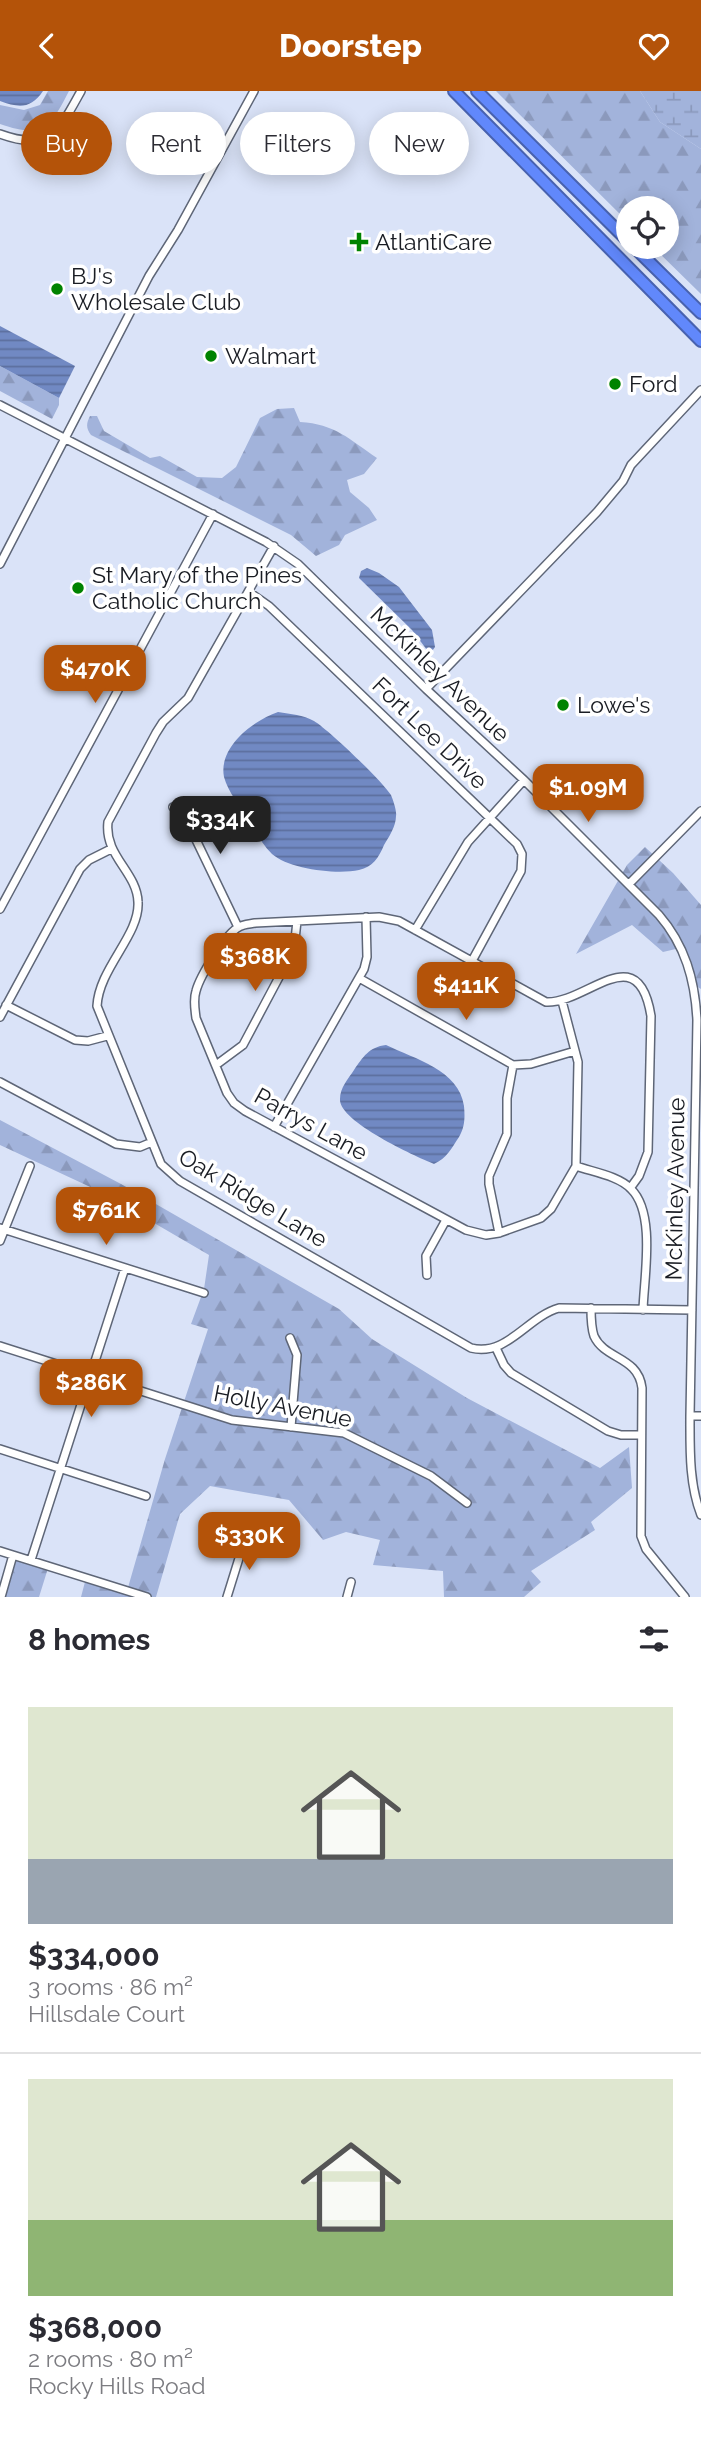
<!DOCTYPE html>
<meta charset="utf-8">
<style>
:root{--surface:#fff;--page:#f2f2f3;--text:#2b2b33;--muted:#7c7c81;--line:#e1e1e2;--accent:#b45309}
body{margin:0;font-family:Raleway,sans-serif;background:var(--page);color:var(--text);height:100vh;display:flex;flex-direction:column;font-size:26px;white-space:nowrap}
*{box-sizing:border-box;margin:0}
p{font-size:23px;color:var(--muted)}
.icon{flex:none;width:38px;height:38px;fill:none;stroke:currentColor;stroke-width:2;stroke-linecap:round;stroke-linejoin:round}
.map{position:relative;height:1506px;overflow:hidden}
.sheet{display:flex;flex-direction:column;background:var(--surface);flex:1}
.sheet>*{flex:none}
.banner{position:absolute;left:21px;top:21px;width:660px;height:63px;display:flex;gap:14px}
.controls{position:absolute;left:616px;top:105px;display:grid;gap:14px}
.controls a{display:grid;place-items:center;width:63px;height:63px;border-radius:50%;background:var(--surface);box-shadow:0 4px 18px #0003;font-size:35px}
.price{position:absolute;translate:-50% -60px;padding:0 16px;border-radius:14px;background:var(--accent);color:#fff;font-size:23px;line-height:46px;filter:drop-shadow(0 2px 4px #0008)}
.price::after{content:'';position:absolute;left:50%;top:42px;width:21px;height:16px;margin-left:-10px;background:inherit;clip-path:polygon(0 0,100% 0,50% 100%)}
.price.on{background:#222;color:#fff}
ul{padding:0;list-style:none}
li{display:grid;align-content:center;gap:14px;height:371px;padding:0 28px}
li+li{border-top:2px solid var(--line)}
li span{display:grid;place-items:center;height:217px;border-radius:0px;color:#555}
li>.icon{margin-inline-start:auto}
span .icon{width:126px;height:126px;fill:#fffc;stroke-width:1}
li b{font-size:30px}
h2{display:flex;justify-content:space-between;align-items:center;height:84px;padding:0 28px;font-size:30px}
.pill{padding:0 24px;border-radius:32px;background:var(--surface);box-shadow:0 4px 18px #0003;font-size:24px;line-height:63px}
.pill.on{background:var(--accent);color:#fff}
header{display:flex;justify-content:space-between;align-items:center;height:91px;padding:0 28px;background:var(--accent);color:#fff;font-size:32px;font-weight:800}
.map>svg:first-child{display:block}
.forest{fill:url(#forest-firs)}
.wetland{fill:url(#wetland-marsh)}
.water{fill:url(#water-rules)}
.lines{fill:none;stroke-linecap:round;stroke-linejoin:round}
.minor-casing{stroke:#5e6677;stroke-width:10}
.highway-casing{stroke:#4862af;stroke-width:14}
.minor{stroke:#fff;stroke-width:7}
.highway{stroke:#6188fb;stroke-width:10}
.poi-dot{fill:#008300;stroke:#fff;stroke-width:2.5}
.labels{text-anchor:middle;stroke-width:7;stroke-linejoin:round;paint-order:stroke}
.poi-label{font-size:23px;fill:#191c23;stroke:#fff;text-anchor:start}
.street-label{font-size:23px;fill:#191c23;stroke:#fff}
</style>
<header><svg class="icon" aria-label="back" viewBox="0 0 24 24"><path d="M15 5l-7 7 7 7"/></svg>Doorstep<svg class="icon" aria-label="heart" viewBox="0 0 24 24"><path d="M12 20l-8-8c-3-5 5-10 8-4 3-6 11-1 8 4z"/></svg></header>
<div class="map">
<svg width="701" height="1506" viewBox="0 0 701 1506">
<defs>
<pattern id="forest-firs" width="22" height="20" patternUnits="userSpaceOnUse" patternTransform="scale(1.75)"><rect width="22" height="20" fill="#a2b3db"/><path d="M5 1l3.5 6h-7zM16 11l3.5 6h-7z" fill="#8b99bc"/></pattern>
<pattern id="wetland-marsh" width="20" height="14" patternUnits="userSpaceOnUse" patternTransform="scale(1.75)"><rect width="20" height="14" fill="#a2b3db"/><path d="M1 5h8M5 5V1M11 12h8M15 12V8" fill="none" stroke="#8b99bc"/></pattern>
<pattern id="water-rules" width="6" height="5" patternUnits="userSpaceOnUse" patternTransform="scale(1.75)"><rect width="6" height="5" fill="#7189c3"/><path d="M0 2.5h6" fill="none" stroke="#5c6f9e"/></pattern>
</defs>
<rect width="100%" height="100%" fill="#dae3f8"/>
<path class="forest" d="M48,0H69C50,37 43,48 0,33V14L24,19L40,14Z
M496,0H640L660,31L701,58V203L653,156H667V117H628V131Z
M0,275L59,307V314L52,328L0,300Z
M294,317L300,331C335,333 349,348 377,367L364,383L347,389L350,401L369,417L377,429L345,444L339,454L316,465L291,444L91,344C86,337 86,333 90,325H97L104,340L150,367L160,365L197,386L222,387L236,376L260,327L277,318Z
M645,756L673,782L701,814V898L693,893L680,857L663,861L632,834L576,863L627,774Z
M0,1029L121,1093L339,1218L372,1248L467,1307L600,1377L629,1356L632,1397L591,1431L595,1439L531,1480L541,1491L524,1506H444L443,1480L373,1474L380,1449L346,1441L323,1449L289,1409L210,1395L180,1423L156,1506H81L86,1487L127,1500L165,1368L208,1238L191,1233L204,1198L209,1164L101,1101L0,1054Z
M16,1464L49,1474L39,1506H4Z"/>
<path class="wetland" d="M640,0H701V58L660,31Z"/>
<path class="water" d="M0,0H43C31,18 19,17 0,10Z
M0,235L75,275L59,307L0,275Z
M367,477L379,482L399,496L432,539L435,556L430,563L412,539L359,487L361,480Z
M278,621C291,623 303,624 314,630C329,639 382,690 391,704C393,709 397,720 396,725C396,735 389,746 384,754C379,766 373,776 359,779C337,784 289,778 272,763C262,753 255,739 248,728C240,715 228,701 224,686C218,656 254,629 278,621Z
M386,954C415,968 459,979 464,1015C465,1026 465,1036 459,1046C451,1058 447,1067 434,1073C414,1065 338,1030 340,1008C340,997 348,988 354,979C363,966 369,956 386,954Z"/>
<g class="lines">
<defs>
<path id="minor" d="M0,43C50,61 59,40 81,0
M0,314L266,451L298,473L426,598L524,689L659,824C685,854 695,889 697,929L690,1325C690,1358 689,1393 701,1424
M274,455L188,607L163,631L156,642L108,731C104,765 137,781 138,811C140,844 99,877 97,915L161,1073L180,1090L471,1257C507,1266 527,1226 559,1217L692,1219
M0,473L149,185L178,139L254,0
M249,501L269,515L517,753L522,763L521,780L472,870
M426,598L597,421L623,390L631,374L701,299
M173,716L186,728L238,836
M629,793L701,720
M0,818L213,423
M415,839L468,751L524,689
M359,887L513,974L531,973L575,960
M562,910L578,971L576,1075
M6,914L75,949L88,950L107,945
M0,926L80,778L89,769L111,758
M216,974L243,954L294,858L297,830
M0,991L116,1053L140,1056L152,1051
M274,1036L364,878L367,866L366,826
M576,1075L551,1118L541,1127L499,1142L486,1144L466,1139L245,1020L234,1012L227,1002L196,927C195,918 193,909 196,900C200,885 226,842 239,836C243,833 250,833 255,832L379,826L399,830L546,911C587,913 638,845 651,925L648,1061L639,1085L631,1096
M576,1075C593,1081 619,1085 631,1098C656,1122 644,1186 643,1219
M0,1137L204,1202
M499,1142L489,1093V1085L507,1043V1007L513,974
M0,1150L30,1075
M427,1184L426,1165L446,1129
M591,1217C591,1226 591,1236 594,1245C605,1269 638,1265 642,1297L641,1445L646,1458L685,1506
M290,1247L297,1264L291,1336
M0,1255L232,1329L344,1342L431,1385L467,1412
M496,1257L504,1274L511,1282L608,1340L621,1344H641
M690,1325H701
M0,1358L146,1405
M0,1460L147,1506
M31,1469L125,1177
M1,1506L13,1464
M227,1506L245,1448
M347,1506L351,1491"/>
<path id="highway" d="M454,0L701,250
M477,0L628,150
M634,156L701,222"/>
</defs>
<use href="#minor" class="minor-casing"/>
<use href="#highway" class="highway-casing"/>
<use href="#minor" class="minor"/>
<use href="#highway" class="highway"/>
</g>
<g class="poi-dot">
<path d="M355.5 140.5h7v7h7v7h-7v7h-7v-7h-7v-7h7z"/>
<circle cx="57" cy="198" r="7"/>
<circle cx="211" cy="265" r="7"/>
<circle cx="615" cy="293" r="7"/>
<circle cx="78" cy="497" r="7"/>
<circle cx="563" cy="614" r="7"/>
</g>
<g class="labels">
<g class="poi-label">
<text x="375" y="159">AtlantiCare</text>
<text x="71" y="193">BJ's<tspan x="71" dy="26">Wholesale Club</tspan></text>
<text x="225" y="273">Walmart</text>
<text x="629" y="301">Ford</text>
<text x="92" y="492">St Mary of the Pines<tspan x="92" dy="26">Catholic Church</tspan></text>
<text x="577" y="622">Lowe's</text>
</g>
<g class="street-label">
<text transform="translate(440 583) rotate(44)" y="8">McKinley Avenue</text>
<text transform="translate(430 642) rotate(44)" y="8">Fort Lee Drive</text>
<text transform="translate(311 1033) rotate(29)" y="8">Parrys Lane</text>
<text transform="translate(675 1098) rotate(-89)" y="8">McKinley Avenue</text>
<text transform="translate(253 1107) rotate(31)" y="8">Oak Ridge Lane</text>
<text transform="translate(283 1315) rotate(11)" y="8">Holly Avenue</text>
</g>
</g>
</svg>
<div class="controls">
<a><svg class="icon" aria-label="locate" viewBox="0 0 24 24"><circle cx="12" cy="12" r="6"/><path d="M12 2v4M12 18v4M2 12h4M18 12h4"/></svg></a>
</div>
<b class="price" style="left:95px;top:614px">$470K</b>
<b class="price" style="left:588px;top:733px">$1.09M</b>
<b class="price on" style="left:220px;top:765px">$334K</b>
<b class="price" style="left:255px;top:902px">$368K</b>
<b class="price" style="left:466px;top:931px">$411K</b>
<b class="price" style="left:106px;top:1156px">$761K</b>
<b class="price" style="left:91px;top:1328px">$286K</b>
<b class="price" style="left:249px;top:1481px">$330K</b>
<div class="banner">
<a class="pill on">Buy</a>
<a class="pill">Rent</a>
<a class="pill">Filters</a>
<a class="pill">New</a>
</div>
</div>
<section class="sheet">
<h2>8 homes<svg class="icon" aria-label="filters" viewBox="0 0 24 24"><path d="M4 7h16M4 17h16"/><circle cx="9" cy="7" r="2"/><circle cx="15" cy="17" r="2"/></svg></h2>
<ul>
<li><span style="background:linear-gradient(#dfe7d0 70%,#9aa5b1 0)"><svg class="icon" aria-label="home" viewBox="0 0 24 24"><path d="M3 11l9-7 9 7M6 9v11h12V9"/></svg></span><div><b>$334,000</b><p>3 rooms · 86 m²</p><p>Hillsdale Court</p></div></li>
<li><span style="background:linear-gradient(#dfe7d0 65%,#8fb573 0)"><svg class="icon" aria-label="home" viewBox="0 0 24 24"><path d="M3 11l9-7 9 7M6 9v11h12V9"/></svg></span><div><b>$368,000</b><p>2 rooms · 80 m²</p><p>Rocky Hills Road</p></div></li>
</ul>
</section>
